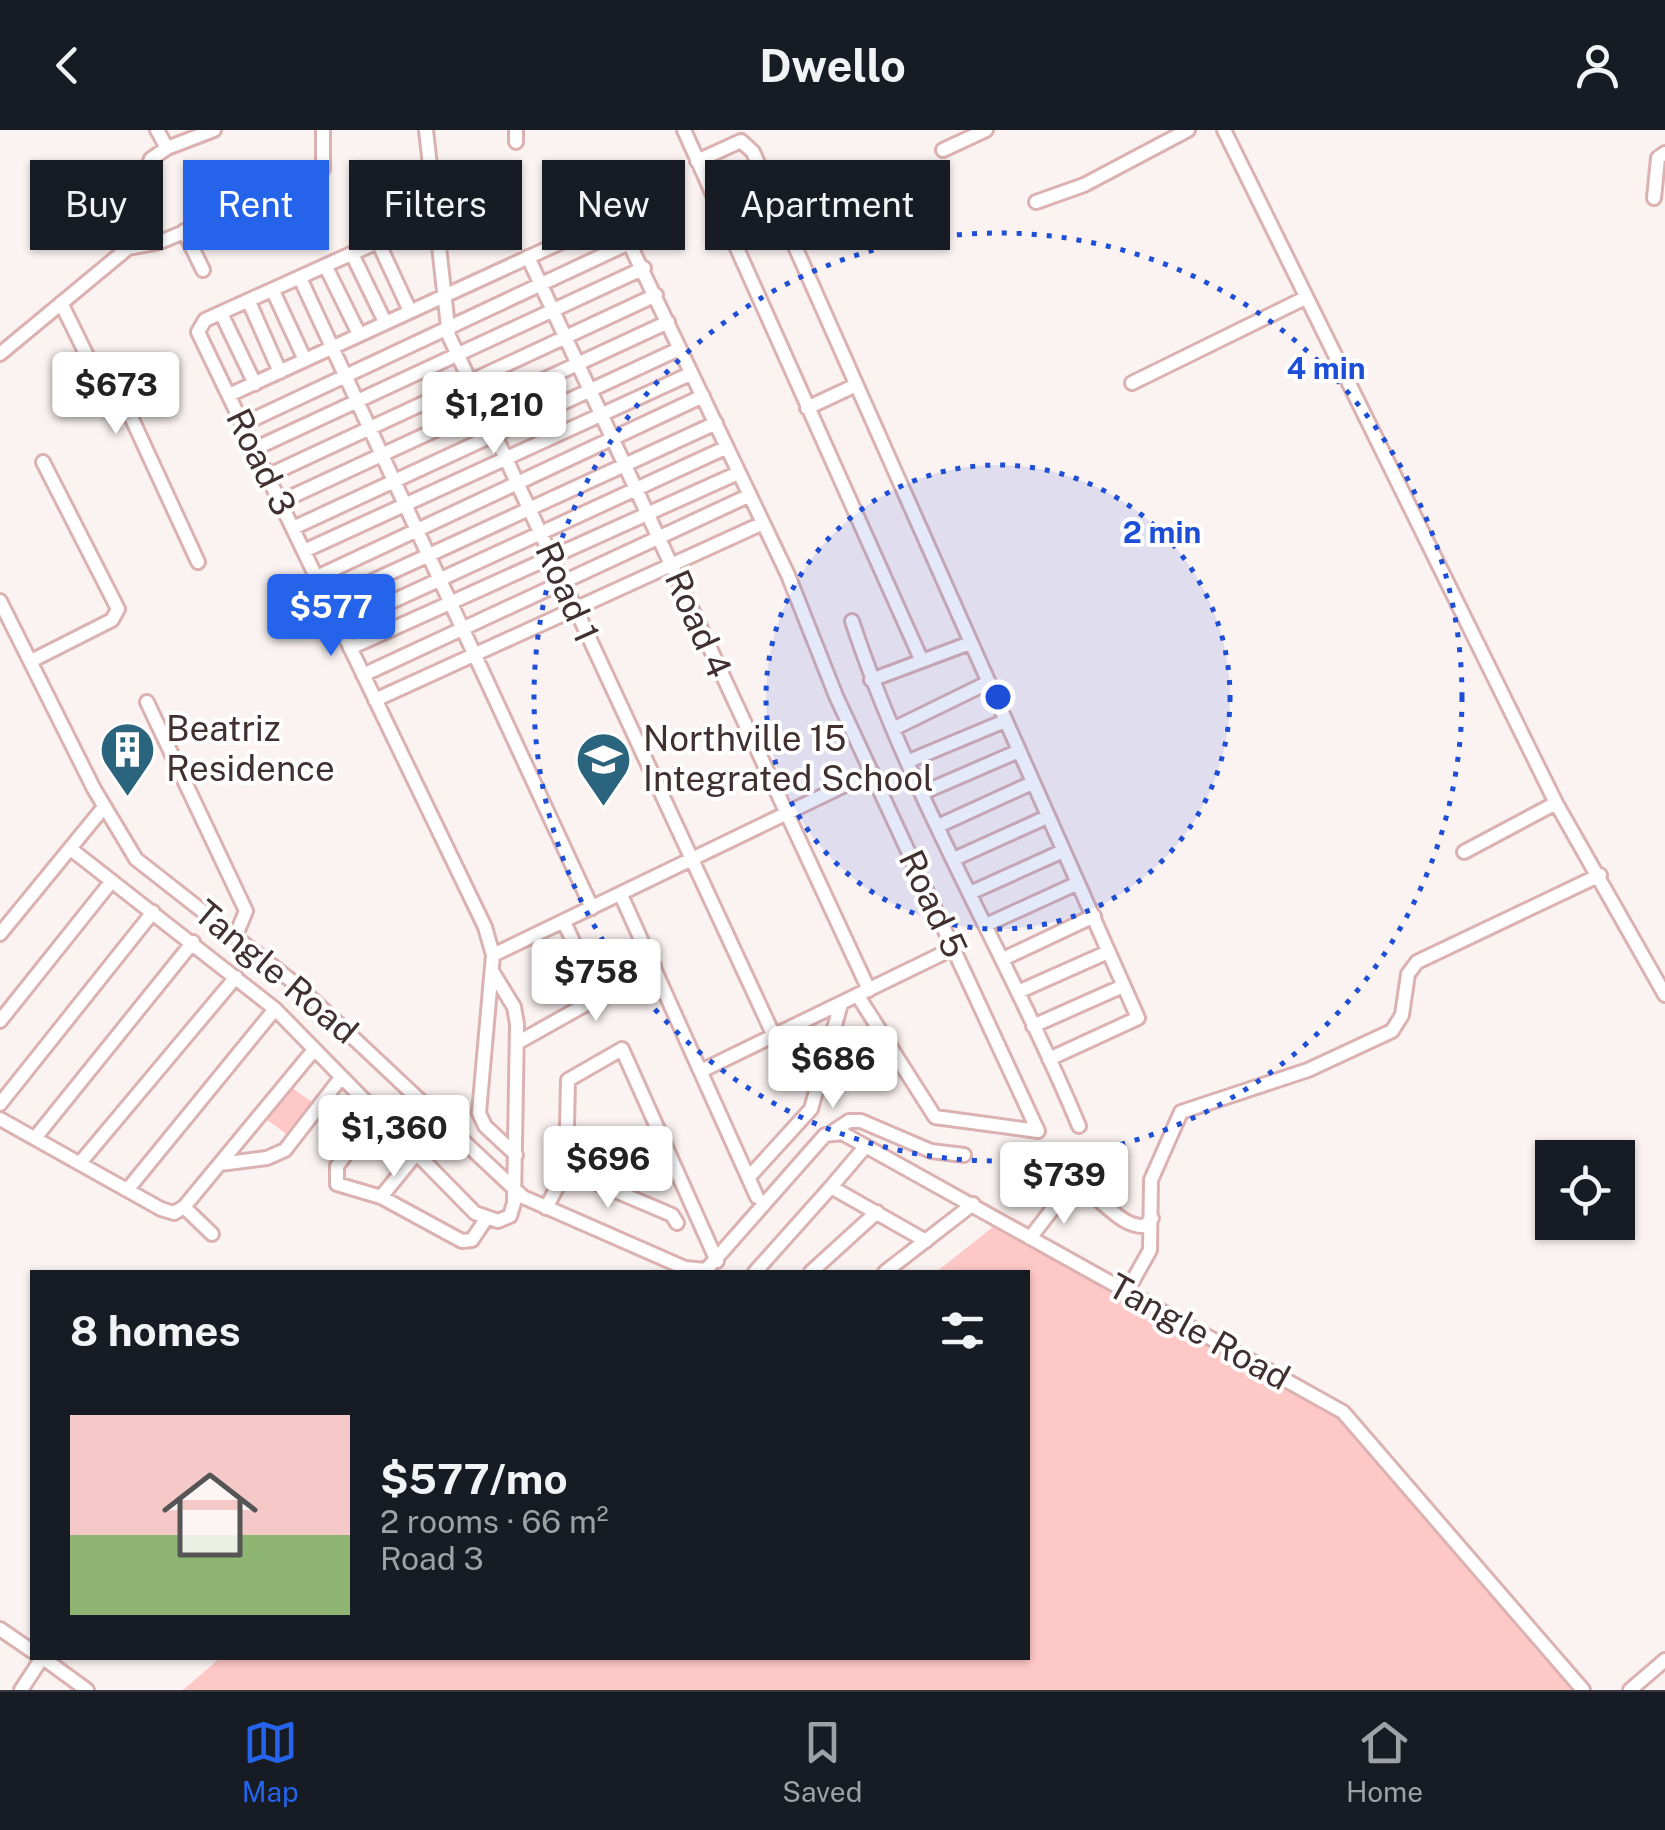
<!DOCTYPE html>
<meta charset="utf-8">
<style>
:root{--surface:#171b24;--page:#20242c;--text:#f1f3f6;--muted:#9ea1a6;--line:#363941;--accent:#2563eb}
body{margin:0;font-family:"Public Sans",sans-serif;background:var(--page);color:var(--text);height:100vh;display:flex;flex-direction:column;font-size:38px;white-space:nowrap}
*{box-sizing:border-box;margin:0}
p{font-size:32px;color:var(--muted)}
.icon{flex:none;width:55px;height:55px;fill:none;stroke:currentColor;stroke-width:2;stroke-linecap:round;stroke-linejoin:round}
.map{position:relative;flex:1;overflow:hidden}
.panel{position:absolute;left:30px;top:1140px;width:1000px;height:390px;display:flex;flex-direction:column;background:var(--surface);border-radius:0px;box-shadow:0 2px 8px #0004}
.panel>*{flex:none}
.top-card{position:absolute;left:30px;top:30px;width:1000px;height:90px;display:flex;gap:20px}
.fabs{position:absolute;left:1535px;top:1010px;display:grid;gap:20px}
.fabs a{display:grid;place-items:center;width:100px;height:100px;border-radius:0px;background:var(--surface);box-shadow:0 2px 8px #0004;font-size:50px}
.price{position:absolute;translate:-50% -85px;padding:0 22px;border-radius:10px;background:#fff;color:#222;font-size:32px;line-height:65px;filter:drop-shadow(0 2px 5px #0008)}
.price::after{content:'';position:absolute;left:50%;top:60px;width:30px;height:22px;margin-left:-15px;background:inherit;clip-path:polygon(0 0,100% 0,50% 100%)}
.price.active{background:var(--accent);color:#fff}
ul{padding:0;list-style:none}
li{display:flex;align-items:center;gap:30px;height:250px;padding:0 40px}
li span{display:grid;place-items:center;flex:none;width:280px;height:200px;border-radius:0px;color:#555}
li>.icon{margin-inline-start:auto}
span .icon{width:120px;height:120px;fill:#fffc;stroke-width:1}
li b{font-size:42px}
h2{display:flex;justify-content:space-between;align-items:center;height:120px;padding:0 40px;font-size:42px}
.chip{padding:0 35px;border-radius:0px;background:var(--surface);box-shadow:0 2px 8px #0004;font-size:35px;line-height:90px}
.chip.active{background:var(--accent);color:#fff}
header{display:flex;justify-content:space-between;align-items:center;height:130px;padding:0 40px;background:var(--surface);font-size:45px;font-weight:700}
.dock{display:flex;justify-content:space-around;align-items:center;height:140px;border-top:2px solid var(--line);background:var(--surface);font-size:28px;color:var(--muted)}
.dock a{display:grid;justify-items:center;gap:5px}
.dock .active{color:var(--accent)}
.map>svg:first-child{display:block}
.green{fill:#fec8c6}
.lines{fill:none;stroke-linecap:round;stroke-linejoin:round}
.minor-casing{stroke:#dbb2b1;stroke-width:18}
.minor{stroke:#fff;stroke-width:12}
.ring{fill:none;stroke:#1d4ed8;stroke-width:5;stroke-dasharray:5 10}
.labels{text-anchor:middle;stroke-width:8;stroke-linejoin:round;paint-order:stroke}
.street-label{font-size:35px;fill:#40302f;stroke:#fff}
.poi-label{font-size:35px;fill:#40302f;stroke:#fff;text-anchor:start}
.centre{fill:#1d4ed8;stroke:#fff;stroke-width:5}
.ring-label{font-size:30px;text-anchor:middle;font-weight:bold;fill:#1d4ed8;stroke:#fff;stroke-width:8;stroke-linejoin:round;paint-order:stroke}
</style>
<header><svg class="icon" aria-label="back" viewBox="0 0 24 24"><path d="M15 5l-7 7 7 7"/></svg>Dwello<svg class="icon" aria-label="person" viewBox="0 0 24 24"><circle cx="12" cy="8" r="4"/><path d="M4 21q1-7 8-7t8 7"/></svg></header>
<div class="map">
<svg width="1665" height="1560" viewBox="0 0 1665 1560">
<rect width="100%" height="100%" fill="#fbf3f2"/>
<path class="green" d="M291,957L312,972L288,1005L267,990Z
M998,1093L1337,1285L1575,1560H183L220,1528H1028V1142H936Z"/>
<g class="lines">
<defs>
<path id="minor" d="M157,0L167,18
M426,0L449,206L774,906
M684,0L921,529
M1224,0L1556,673L1665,865
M516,12V0
M943,20L986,0
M697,31L741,11L753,22L1138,888L1049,929
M598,48L788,445L836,566L1038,1001L935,987L858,866
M77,66H137
M1654,68L1658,28L1665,23
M252,70L258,85
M1036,72L1084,55L1188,0
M184,101L203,140
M393,105L205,190L198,202L485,797L493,825L479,983L485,996L516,1025
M378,112L410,181
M128,118L160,112L315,48L323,39V0
M352,124L385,192
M528,127L869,860
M326,137L359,204
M300,148L592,778
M273,161L305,230
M249,172L280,242
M61,173L96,244L120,263L198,432
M221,183L255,254
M0,224L128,118L139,58L151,29L167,18L214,0
M1132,253L1305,168
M229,265L616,87
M807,278L854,256
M243,294L629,113
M254,319L644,138
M267,346L656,165
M280,372L668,192
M293,398L679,219
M304,421L690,244
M317,447L703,266
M0,471L94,659L136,729L298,856L523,1067L685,1138L706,1140L825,1005L842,1003L1343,1282L1583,1560
M329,471L716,293
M852,491C910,667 1008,826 1079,996
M339,496L725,318
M350,518L738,343
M31,531L112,490L118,479L43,332
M363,545L748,366
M871,550L970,513
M375,570L761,394
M147,572L246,781L236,805
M893,599L989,552
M909,631L1005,591
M922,663L1019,621
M938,696L1032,653
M72,720L275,879L475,1083L498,1091L510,1086L514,1073L517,894L514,877L492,841
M1464,722L1556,673
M954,729L1047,687
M970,763L1063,721
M621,765L757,1067
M564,792L599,867
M986,795L1078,753
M0,804L104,677
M493,825L872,642
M1003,829L1094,786
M1018,862L1108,822
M0,891L111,752
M1033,896L1123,856
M517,913L654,836
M701,941L954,818
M0,974L153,782
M376,984L337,1036V1054L381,1067L462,1111L472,1110L486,1089
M0,989L161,1079L174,1083L184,1077
M834,1001L849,991H861L931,1021L964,1025
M35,1008L193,812
M80,1033L236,847
M220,1034L267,1028L285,1020L340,949
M566,1040L672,1085L677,1093
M749,1047L811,979L841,874
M831,1057L865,1017
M128,1059L275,879
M381,1067L416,1024
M184,1077L313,921
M184,1077L212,1104
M546,1078L566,1040L568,950L622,919L717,1131
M1030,1108L1071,1055C1099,1060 1117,1098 1145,1096L1152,1088
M755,1142L831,1057L926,1111
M811,1142L877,1082
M885,1142L973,1074
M1127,1161L1150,1120L1151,1050L1181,982L1308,940L1392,901L1402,885L1408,844L1417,832L1600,745
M0,1499L32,1521
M43,1528L87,1560
M21,1560L42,1528
M1630,1560L1665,1530"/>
</defs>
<use href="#minor" class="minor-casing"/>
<use href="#minor" class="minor"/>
</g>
<circle cx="998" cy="567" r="232" fill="#1d4ed8" fill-opacity=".12"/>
<g class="ring">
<circle cx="998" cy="567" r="232"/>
<circle cx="998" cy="567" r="464"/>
</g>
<defs>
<symbol id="building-pin" viewBox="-11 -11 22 30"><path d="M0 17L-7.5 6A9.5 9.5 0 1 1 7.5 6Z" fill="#2a647d" stroke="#fff"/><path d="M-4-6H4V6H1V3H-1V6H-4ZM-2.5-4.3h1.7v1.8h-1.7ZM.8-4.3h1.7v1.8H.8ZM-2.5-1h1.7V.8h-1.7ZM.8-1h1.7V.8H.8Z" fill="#fff"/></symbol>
<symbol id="school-pin" viewBox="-11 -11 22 30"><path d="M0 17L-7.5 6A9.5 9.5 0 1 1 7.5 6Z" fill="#2a647d" stroke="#fff"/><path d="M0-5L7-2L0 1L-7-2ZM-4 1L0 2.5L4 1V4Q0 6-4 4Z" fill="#fff"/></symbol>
</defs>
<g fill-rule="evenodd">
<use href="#building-pin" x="96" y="588" width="63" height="86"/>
<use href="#school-pin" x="572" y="598" width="63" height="86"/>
</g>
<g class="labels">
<g class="street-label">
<text transform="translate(261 332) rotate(64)" y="12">Road 3</text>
<text transform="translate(567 462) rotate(66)" y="12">Road 1</text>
<text transform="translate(698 494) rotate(66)" y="12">Road 4</text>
<text transform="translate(933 774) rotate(65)" y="12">Road 5</text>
<text transform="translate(276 842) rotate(40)" y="12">Tangle Road</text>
<text transform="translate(1199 1202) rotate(29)" y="12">Tangle Road</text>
</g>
<g class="poi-label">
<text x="166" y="611">Beatriz<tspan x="166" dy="40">Residence</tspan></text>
<text x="643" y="621">Northville 15<tspan x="643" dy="40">Integrated School</tspan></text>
</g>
</g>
<circle cx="998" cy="567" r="15" class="centre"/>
<g class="ring-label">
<text x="1326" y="249">4 min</text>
<text x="1162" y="413">2 min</text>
</g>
</svg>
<div class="fabs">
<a><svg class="icon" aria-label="locate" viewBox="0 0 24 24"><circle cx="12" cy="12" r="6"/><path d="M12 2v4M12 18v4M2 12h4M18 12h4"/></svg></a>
</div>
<b class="price" style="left:116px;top:307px">$673</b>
<b class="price" style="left:494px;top:327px">$1,210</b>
<b class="price active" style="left:331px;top:529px">$577</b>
<b class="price" style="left:596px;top:894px">$758</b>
<b class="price" style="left:833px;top:981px">$686</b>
<b class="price" style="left:394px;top:1050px">$1,360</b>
<b class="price" style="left:608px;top:1081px">$696</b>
<b class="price" style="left:1064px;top:1097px">$739</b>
<div class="top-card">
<a class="chip">Buy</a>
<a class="chip active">Rent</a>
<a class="chip">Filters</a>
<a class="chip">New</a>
<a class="chip">Apartment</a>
</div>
<section class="panel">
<h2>8 homes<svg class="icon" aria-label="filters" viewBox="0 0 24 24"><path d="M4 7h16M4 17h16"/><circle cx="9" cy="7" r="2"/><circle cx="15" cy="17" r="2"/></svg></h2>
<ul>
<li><span style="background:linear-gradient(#f6c9c9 60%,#8fb573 0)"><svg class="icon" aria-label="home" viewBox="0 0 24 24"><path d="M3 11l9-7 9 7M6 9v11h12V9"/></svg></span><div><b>$577/mo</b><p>2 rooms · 66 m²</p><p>Road 3</p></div></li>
</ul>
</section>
</div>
<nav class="dock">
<a class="active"><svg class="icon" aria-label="map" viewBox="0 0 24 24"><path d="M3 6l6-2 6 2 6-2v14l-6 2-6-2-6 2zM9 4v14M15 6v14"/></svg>Map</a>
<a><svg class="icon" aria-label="saved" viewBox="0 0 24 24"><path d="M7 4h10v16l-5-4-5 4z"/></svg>Saved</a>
<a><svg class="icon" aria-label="home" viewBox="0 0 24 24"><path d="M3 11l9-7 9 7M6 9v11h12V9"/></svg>Home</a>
</nav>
